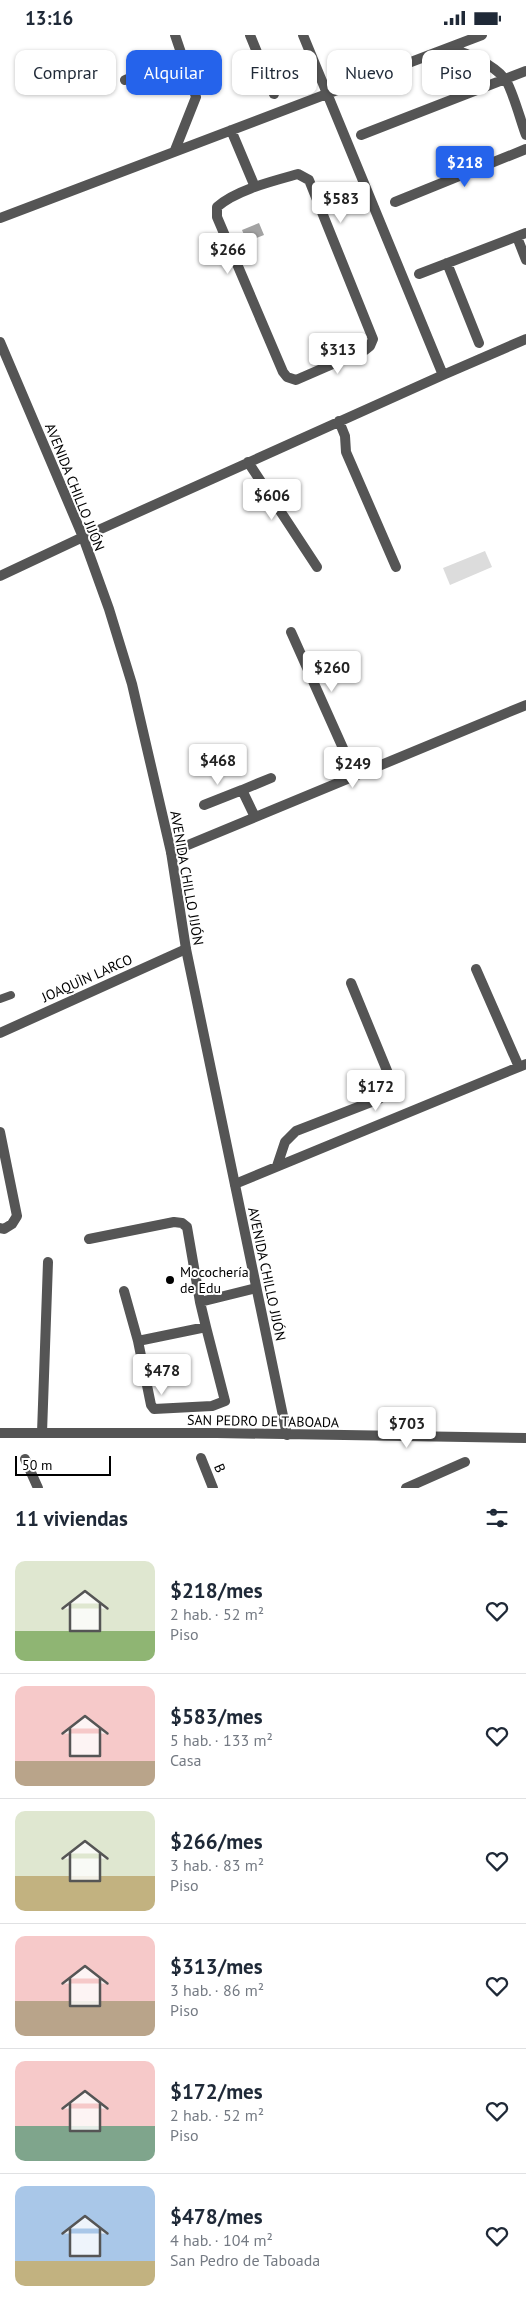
<!DOCTYPE html>
<html lang="es">
<meta charset="utf-8">
<style>
:root{--surface:#fff;--page:#f2f2f3;--text:#1f2937;--muted:#747a83;--line:#e0e1e3;--accent:#2563eb}
body{margin:0;font-family:"PT Sans",sans-serif;background:var(--page);color:var(--text);height:100vh;display:flex;flex-direction:column;font-size:19px;white-space:nowrap}
*{box-sizing:border-box;margin:0}
p{font-size:16px;color:var(--muted)}
.icon{flex:none;width:28px;height:28px;fill:none;stroke:currentColor;stroke-width:2;stroke-linecap:round;stroke-linejoin:round}
.map{position:relative;height:1453px;overflow:hidden}
.sheet{display:flex;flex-direction:column;background:var(--surface);flex:1}
.sheet>*{flex:none}
.top-card{position:absolute;left:15px;top:15px;width:496px;height:45px;display:flex;gap:10px}
.scale{position:absolute;left:15px;bottom:12px;width:96px;box-sizing:border-box;padding-left:5px;border:2px solid #000;border-top:0;font-size:14px;line-height:18px;white-space:nowrap;color:#000;-webkit-text-stroke:4px #fff;paint-order:stroke}
.price{position:absolute;translate:-50% -42px;padding:0 11px;border-radius:5px;background:#fff;color:#222;font-size:16px;line-height:32px;filter:drop-shadow(0 1px 2px #0008)}
.price::after{content:'';position:absolute;left:50%;top:30px;width:15px;height:11px;margin-left:-8px;background:inherit;clip-path:polygon(0 0,100% 0,50% 100%)}
.price.selected{background:var(--accent);color:#fff}
ul{padding:0;list-style:none}
li{display:flex;align-items:center;gap:15px;height:125px;padding:0 15px}
li+li{border-top:1px solid var(--line)}
li span{display:grid;place-items:center;flex:none;width:140px;height:100px;border-radius:10px;color:#555}
li>.icon{margin-inline-start:auto}
span .icon{width:60px;height:60px;fill:#fffc;stroke-width:1}
li b{font-size:21px}
h2{display:flex;justify-content:space-between;align-items:center;height:60px;padding:0 15px;font-size:21px}
.tag{padding:0 18px;border-radius:10px;background:var(--surface);box-shadow:0 1px 4px #0004;font-size:18px;line-height:45px}
.tag.selected{background:var(--accent);color:#fff}
.status{display:flex;justify-content:space-between;align-items:center;height:35px;padding:0 25px;background:var(--surface);direction:ltr}
.status svg{height:14px;fill:currentColor}
.map>svg:first-child{display:block}
.green{fill:#dcdcdc}
.water{fill:#a3a3a3}
.lines{fill:none;stroke-linecap:round;stroke-linejoin:round}
.service{stroke:#555;stroke-width:8}
.minor{stroke:#555;stroke-width:10}
.tertiary{stroke:#555;stroke-width:10}
.poi-dot{fill:#000;stroke:#fff;stroke-width:2}
.labels{text-anchor:middle;stroke-width:4;stroke-linejoin:round;paint-order:stroke}
.street-label{font-size:14px;fill:#000;stroke:#fff}
.poi-label{font-size:14px;fill:#000;stroke:#fff;text-anchor:start}
</style>
<div class="status"><b>13:16</b><svg viewBox="0 0 49 12"><path d="M0 12V9h3v3zM5 12V6h3v6zM10 12V3h3v9zM15 12V0h3v12zM26 1h20v11H26zM47 4h2v5h-2z"/></svg></div>
<div class="map">
<svg width="526" height="1453" viewBox="0 0 526 1453">
<rect width="100%" height="100%" fill="#fff"/>
<path class="green" d="M485,516L492,532L450,550L443,533Z"/>
<path class="water" d="M259,188L264,200L247,207L242,195Z"/>
<g class="lines">
<path class="service" d="M0,964L11,960"/>
<path class="minor" d="M175,0L196,62L175,115
M250,0L274,59
M303,0L443,340
M449,13C467,18 493,29 505,44C512,53 521,87 526,100
M125,45L182,21
M231,95L255,152
M361,100L526,36
M298,139L309,145L313,155L373,304L370,311L365,315L296,345L287,342L283,337L217,182V172C236,155 273,146 298,139Z
M395,167L526,114
M0,183L482,0
M517,202L526,225
M447,228L479,308
M419,239L526,198
M339,386L345,401L346,417L396,532
M248,427L317,532
M83,502L443,340L526,304
M291,597L355,740
M204,770L242,755
M255,782L242,755L271,743
M171,817L526,670
M476,934L519,1032
M0,998L186,914
M0,1097L17,1181L12,1189L4,1194L0,1193
M277,1131L285,1107L296,1096L379,1064C389,1058 390,1054 390,1043L351,948
M235,1149L526,1029
M89,1204L174,1187L182,1188L187,1192L200,1267
M124,1256L138,1306L151,1370L154,1374L212,1371L225,1366L206,1292
M138,1306L206,1292L200,1267L256,1253
M42,1398L48,1227
M201,1423L213,1453
M25,1424L38,1453
M406,1453L465,1427"/>
<path class="tertiary" d="M0,307L83,502L109,574L132,649L171,817L186,914L287,1400
M0,541L83,502
M0,1398H217L526,1403"/>
</g>
<circle class="poi-dot" cx="170" cy="1245" r="5"/>
<g class="labels">
<g class="street-label">
<text transform="translate(75 452) rotate(68)" y="5">AVENIDA CHILLO JIJÓN</text>
<text transform="translate(187 843) rotate(80)" y="5">AVENIDA CHILLO JIJÓN</text>
<text transform="translate(87 943) rotate(-24)" y="5">JOAQUÌN LARCO</text>
<text transform="translate(267 1239) rotate(78)" y="5">AVENIDA CHILLO JIJÓN</text>
<text transform="translate(263 1386) rotate(1)" y="5">SAN PEDRO DE TABOADA</text>
<text transform="translate(220 1433) rotate(67)" y="5">B</text>
</g>
<g class="poi-label">
<text x="180" y="1242">Mocochería<tspan x="180" dy="16">de Edu</tspan></text>
</g>
</g>
</svg>
<div class="scale">50 m</div>
<b class="price selected" style="left:465px;top:153px">$218</b>
<b class="price" style="left:341px;top:189px">$583</b>
<b class="price" style="left:228px;top:240px">$266</b>
<b class="price" style="left:338px;top:340px">$313</b>
<b class="price" style="left:272px;top:486px">$606</b>
<b class="price" style="left:332px;top:658px">$260</b>
<b class="price" style="left:218px;top:751px">$468</b>
<b class="price" style="left:353px;top:754px">$249</b>
<b class="price" style="left:376px;top:1077px">$172</b>
<b class="price" style="left:162px;top:1361px">$478</b>
<b class="price" style="left:407px;top:1414px">$703</b>
<div class="top-card">
<a class="tag">Comprar</a>
<a class="tag selected">Alquilar</a>
<a class="tag">Filtros</a>
<a class="tag">Nuevo</a>
<a class="tag">Piso</a>
</div>
</div>
<section class="sheet">
<h2>11 viviendas<svg class="icon" aria-label="filters" viewBox="0 0 24 24"><path d="M4 7h16M4 17h16"/><circle cx="9" cy="7" r="2"/><circle cx="15" cy="17" r="2"/></svg></h2>
<ul>
<li><span style="background:linear-gradient(#dfe7d0 70%,#8fb573 0)"><svg class="icon" aria-label="home" viewBox="0 0 24 24"><path d="M3 11l9-7 9 7M6 9v11h12V9"/></svg></span><div><b>$218/mes</b><p>2 hab. · 52 m²</p><p>Piso</p></div><svg class="icon" aria-label="heart" viewBox="0 0 24 24"><path d="M12 20l-8-8c-3-5 5-10 8-4 3-6 11-1 8 4z"/></svg></li>
<li><span style="background:linear-gradient(#f6c9c9 75%,#b9a48a 0)"><svg class="icon" aria-label="home" viewBox="0 0 24 24"><path d="M3 11l9-7 9 7M6 9v11h12V9"/></svg></span><div><b>$583/mes</b><p>5 hab. · 133 m²</p><p>Casa</p></div><svg class="icon" aria-label="heart" viewBox="0 0 24 24"><path d="M12 20l-8-8c-3-5 5-10 8-4 3-6 11-1 8 4z"/></svg></li>
<li><span style="background:linear-gradient(#dfe7d0 65%,#c2b280 0)"><svg class="icon" aria-label="home" viewBox="0 0 24 24"><path d="M3 11l9-7 9 7M6 9v11h12V9"/></svg></span><div><b>$266/mes</b><p>3 hab. · 83 m²</p><p>Piso</p></div><svg class="icon" aria-label="heart" viewBox="0 0 24 24"><path d="M12 20l-8-8c-3-5 5-10 8-4 3-6 11-1 8 4z"/></svg></li>
<li><span style="background:linear-gradient(#f6c9c9 65%,#b9a48a 0)"><svg class="icon" aria-label="home" viewBox="0 0 24 24"><path d="M3 11l9-7 9 7M6 9v11h12V9"/></svg></span><div><b>$313/mes</b><p>3 hab. · 86 m²</p><p>Piso</p></div><svg class="icon" aria-label="heart" viewBox="0 0 24 24"><path d="M12 20l-8-8c-3-5 5-10 8-4 3-6 11-1 8 4z"/></svg></li>
<li><span style="background:linear-gradient(#f6c9c9 65%,#7fa58c 0)"><svg class="icon" aria-label="home" viewBox="0 0 24 24"><path d="M3 11l9-7 9 7M6 9v11h12V9"/></svg></span><div><b>$172/mes</b><p>2 hab. · 52 m²</p><p>Piso</p></div><svg class="icon" aria-label="heart" viewBox="0 0 24 24"><path d="M12 20l-8-8c-3-5 5-10 8-4 3-6 11-1 8 4z"/></svg></li>
<li><span style="background:linear-gradient(#a9c7e8 75%,#c2b280 0)"><svg class="icon" aria-label="home" viewBox="0 0 24 24"><path d="M3 11l9-7 9 7M6 9v11h12V9"/></svg></span><div><b>$478/mes</b><p>4 hab. · 104 m²</p><p>San Pedro de Taboada</p></div><svg class="icon" aria-label="heart" viewBox="0 0 24 24"><path d="M12 20l-8-8c-3-5 5-10 8-4 3-6 11-1 8 4z"/></svg></li>
</ul>
</section>
